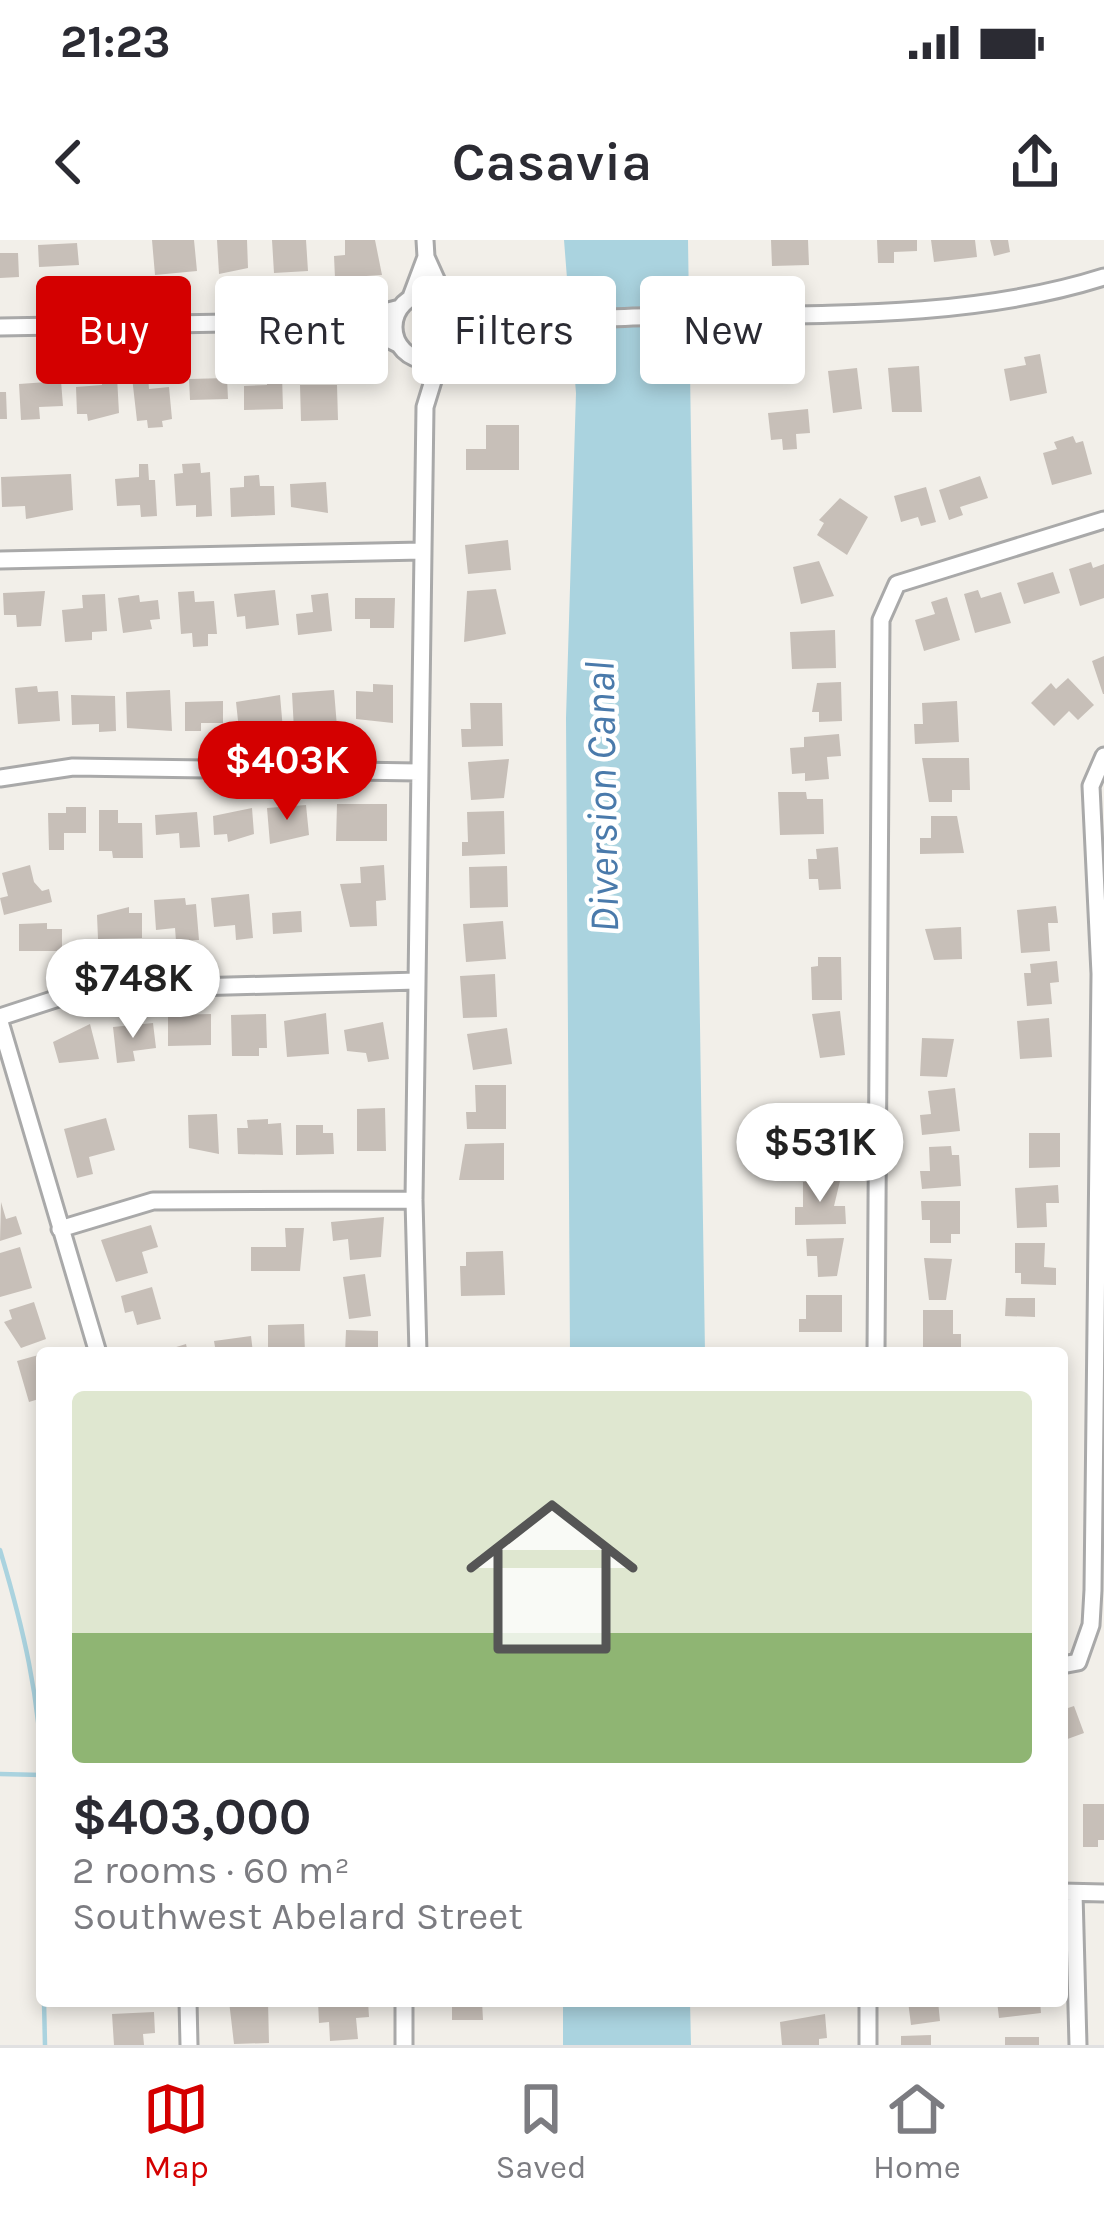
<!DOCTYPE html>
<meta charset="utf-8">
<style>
:root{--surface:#fff;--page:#f2f2f3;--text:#2b2b33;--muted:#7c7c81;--line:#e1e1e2;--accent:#d40000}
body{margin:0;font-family:Karla,sans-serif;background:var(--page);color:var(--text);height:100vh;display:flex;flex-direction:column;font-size:45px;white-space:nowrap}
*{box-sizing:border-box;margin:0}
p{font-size:39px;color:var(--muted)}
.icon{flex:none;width:66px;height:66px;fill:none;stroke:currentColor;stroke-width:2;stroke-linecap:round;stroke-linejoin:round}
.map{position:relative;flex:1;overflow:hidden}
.details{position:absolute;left:36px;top:1107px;width:1032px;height:660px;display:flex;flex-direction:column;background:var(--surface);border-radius:12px;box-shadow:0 6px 18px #0003}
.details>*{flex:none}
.hud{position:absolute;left:36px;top:36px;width:1032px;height:108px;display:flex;gap:24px}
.price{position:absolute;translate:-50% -102px;padding:0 27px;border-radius:42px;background:#fff;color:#222;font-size:39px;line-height:78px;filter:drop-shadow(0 3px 6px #0008)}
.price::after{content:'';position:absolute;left:50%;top:72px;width:36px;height:27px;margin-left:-18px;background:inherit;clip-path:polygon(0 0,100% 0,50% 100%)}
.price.active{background:var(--accent);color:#fff}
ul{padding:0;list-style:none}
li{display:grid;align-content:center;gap:24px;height:636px;padding:0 36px}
li span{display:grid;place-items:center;height:372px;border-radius:12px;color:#555}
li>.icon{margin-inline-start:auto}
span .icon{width:216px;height:216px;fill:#fffc;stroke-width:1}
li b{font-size:51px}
.tag{padding:0 42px;border-radius:12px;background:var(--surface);box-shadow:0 6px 18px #0003;font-size:42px;line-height:108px}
.tag.active{background:var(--accent);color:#fff}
.status{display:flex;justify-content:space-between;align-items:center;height:84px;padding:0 60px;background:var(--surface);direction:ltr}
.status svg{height:33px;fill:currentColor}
header{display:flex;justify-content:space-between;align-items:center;height:156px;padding:0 36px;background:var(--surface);font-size:54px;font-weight:600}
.menu{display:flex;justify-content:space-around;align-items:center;height:168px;border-top:3px solid var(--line);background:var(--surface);font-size:33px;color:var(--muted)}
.menu a{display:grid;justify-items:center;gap:6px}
.menu .active{color:var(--accent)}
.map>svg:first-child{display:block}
.water{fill:#aad3df}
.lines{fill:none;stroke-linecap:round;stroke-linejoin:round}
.stream{stroke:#aad3df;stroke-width:4.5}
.building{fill:#c7bfb8}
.minor-casing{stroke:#a9a9a9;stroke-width:21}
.minor{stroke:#fff;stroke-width:15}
.labels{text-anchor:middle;stroke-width:9;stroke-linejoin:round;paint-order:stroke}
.water-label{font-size:42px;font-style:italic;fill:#4a7aab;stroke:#fff}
</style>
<div class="status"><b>21:23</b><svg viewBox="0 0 49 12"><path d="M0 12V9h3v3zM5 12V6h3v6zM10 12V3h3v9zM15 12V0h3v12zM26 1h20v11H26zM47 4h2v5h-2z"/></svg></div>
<header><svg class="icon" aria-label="back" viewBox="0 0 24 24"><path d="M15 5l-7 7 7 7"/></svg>Casavia<svg class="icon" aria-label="share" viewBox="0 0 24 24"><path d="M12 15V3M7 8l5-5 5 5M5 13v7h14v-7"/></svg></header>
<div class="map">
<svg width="1104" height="1805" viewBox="0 0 1104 1805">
<rect width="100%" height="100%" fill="#f2efe9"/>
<path class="water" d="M564,0H688L705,1113H570L566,478L576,153Z
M563,1761H690L691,1805H563Z"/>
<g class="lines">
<path class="stream" d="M0,1310C23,1387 40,1458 42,1538
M0,1534L42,1535
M44,1761L45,1805"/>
</g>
<path class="building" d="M152,0H194L197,31L155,35Z
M217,0H247L248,28L219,34Z
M272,0H306L308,31L274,33Z
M345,0H375L382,35L335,38L334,16L345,15Z
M771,0H808L809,25L772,26Z
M877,0H917V11L894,12V23H878Z
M931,0H975L977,17L934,22Z
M990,0H1008L1010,12L994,16Z
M77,3L79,25L39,27L38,5Z
M0,13H18L19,37L0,38Z
M1040,114L1047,153L1010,161L1004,129L1026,125L1024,117Z
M919,126L922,172H892L888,128Z
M857,128L862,169L833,173L828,131Z
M148,135L149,149L169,147L172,179L162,181L163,187L148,188L147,180L137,181L132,137Z
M267,135H282L283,169L244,170V146L267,145Z
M117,137L119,173L88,181L87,174H77L76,147L102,145V138Z
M227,138L228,159L190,160L189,139Z
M61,141L63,166L39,167L40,179L21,180L19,144Z
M300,145H337L338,180L301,181Z
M0,152H6L7,179H0Z
M808,169L810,193L796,194L797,209L783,210L782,199L771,200L768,173Z
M486,185H519V230H466V209H486Z
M1073,196L1076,203L1083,201L1092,234L1052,245L1043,213L1057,209L1054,202Z
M200,223L201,233L210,232L212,276L196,277V265L176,266L174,234L183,233L182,224Z
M139,224H148L149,240H155L157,276L141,277L140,265L117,266L115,239L139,237Z
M71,234L73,270L26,279L25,266L2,267L1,237Z
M259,235L260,246H274L275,275L231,277L230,248L244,247V236Z
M980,236L988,258L960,267L963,275L949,280L939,250Z
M326,242L328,273L291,267L290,244Z
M926,247L936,282L921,286L918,277L901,282L894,256Z
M840,258L868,277L847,315L817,295L824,283L819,280Z
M508,300L511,330L468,334L465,305Z
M819,321L834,356L801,364L793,327Z
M1091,322L1093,328L1104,324V358L1080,366L1069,329Z
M1053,332L1060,353L1024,364L1017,343Z
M496,349L506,394L464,402L467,351Z
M275,350L279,385L246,389L245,376L237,377L234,354Z
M978,350L981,358L1001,352L1011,383L975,393L964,354Z
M45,351L41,386L17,387L16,375H4L3,353Z
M194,351L195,362L214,361L217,394H208V406L193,407L192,393L181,394L178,352Z
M328,353L332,391L298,395L296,374L313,372L311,355Z
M105,354L107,391L92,392V400L65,402L62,370L83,368L82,355Z
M139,355L140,362L158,360L160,379L150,380L152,389L123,393L118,358Z
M947,357L960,400L924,411L915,380L935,374L931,362Z
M355,358H395L394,388H370V379H355Z
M835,390L836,428L792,429L790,392Z
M1104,416V454H1103L1092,421Z
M1068,438L1094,465L1078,480L1069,471L1054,486L1031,463L1051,443L1056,449Z
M841,442L842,481L819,482V472H812L817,443Z
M373,444L393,445V483L356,479V451L373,452Z
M37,446L38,452L58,451L60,481L18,484L15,448Z
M170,450L172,491L127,488L126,452Z
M334,450L337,487L294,490L292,453Z
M71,455L115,456L116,491L99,492V484L72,485Z
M280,455L283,490H239L236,462Z
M223,461V483H201V491H185V462Z
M957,461L959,502L915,504L914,484H923L922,463Z
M470,463H502L503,506L462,507L461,489H471Z
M839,494L841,516L827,517L829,539L805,541V533L792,534L790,508L804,507V497Z
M922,518H969L970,550H952V562H929Z
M509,519L504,558L471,560L468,522Z
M778,552H806L807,559H823L824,594L780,595Z
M337,564H387V601H336Z
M306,565L309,595L270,604L267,568Z
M66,567H86V593H64V610H49L48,573H66Z
M252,568L254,594L228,602L227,594L214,595L213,576Z
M99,570H118V583H142L143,618H113L112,611H99Z
M504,571L505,614L462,616V602H468L467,572Z
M197,572L200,607L180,608L179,593L156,595L155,575Z
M931,576H957L964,613L920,614V598H931Z
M838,607L841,649L819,650L818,639H809L808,619H817L816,609Z
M30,625L34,642L42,651L49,649L52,662L4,675L0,658L8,656L2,633Z
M384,625L386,660L376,661L377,686L350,687L340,644L361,643L360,627Z
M507,626L508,667L470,668L469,627Z
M249,654L253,698L236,700L235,685L214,687L211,658Z
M185,658L186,665L196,664L199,700L176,701L175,688L156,690L154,660Z
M1056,666L1058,683H1048L1050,711L1021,713L1017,670Z
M129,667V673H142V698L98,699L97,675Z
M301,671L302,692L273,694L272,673Z
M503,681L506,719L466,722L463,684Z
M47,683V689H62V711H19V684Z
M961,687L962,719L934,720L925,689Z
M818,717H841L842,760H812L811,727L818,726Z
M1057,721L1059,742L1050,743L1052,764L1027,766L1024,733H1031L1030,724Z
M495,734L497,777L463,778L460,736Z
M840,771L845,815L820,818L812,774Z
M326,773L329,814L287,817L284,781Z
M211,774V805L168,806V775Z
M266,774L267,808H259V816H232L231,775Z
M1049,778L1052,817L1020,819L1017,781Z
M383,782L389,819L368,822L366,813L347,811L344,790Z
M153,783L156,808L133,811L135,821L117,823L113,787Z
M90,784L99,819L59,823L53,802Z
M507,788L512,824L473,830L467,794Z
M922,798L954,799L947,837L920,836Z
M475,845H506V889H467L466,872H476Z
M955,848L960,891L922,895L920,875L931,874L928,851Z
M385,868L386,911H357V869Z
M217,874L219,914L189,908L188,875Z
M106,878L115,910L89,917L93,934L77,938L64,889Z
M268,879V884L281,883L283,915L238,914L237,888H248L247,880Z
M296,885H323V893H333L334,914L296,915Z
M845,887L848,921L815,924L812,890Z
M1029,893H1060V927L1029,928Z
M504,903V940H459L465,904Z
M951,906L952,915H959L961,946L922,949L920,931H930L929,907Z
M840,941L834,966H845L846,984L795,985V967H803V942Z
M1058,945L1059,963H1046L1047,987L1017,988L1015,948Z
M921,961H960V994H951V1003H930V980H922Z
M1,962L6,979L16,976L22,994L0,1001Z
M384,977L381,1017L350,1020L348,999L333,1001L331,982Z
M151,985L158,1007L142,1012L148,1033L116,1042L101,1000Z
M285,988H304L300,1031H251V1007H286Z
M844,998L837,1036L818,1037L817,1016H807L806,999Z
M1015,1003H1045L1044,1027L1056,1028V1045L1021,1044V1033H1015Z
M20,1007L32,1048L0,1057V1013Z
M503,1011L505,1055L461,1056L460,1026H466V1012Z
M924,1018L952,1019L946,1060H929Z
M365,1034L371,1076L349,1079L343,1037Z
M152,1047L161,1079L137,1085L133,1071L125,1073L121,1056Z
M806,1055H842V1092H799V1079H806Z
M1006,1058H1035V1077L1005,1076Z
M34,1062L46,1099L21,1108L4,1082L12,1079L9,1070Z
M923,1070H953V1094H961V1113H923Z
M304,1084L305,1113L268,1112V1085Z
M346,1090L378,1091V1113H345Z
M251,1096L253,1113H216L214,1101Z
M186,1104L188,1113H160V1112Z
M42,1114V1158L29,1162L17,1121Z
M1074,1466L1084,1493L1062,1501V1470Z
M1062,1561H1068V1610H1062Z
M1083,1564H1104V1600H1098V1607H1083Z
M229,1761H268L269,1803L234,1804Z
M318,1761H368L369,1777L356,1778L358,1799L330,1801L329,1782L319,1783Z
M452,1761H482L483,1780H452Z
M908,1761H938L940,1781L911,1785Z
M997,1761H1040L1041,1773L999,1778Z
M154,1772L155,1793L143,1794L144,1805H114L112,1774Z
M825,1774L827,1798L819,1799V1805H782L780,1782Z
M931,1795V1805H901V1796Z
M1005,1797H1039V1805H1005Z"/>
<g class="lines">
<defs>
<path id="minor" d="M426,17L445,59
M394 87a33 33 0 1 1 66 0a33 33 0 1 1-66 0Z
M411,57L426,17L425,0
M455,69C527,85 601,77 675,76C816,74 969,80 1104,37
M353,82L398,104
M0,87L350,81L400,68
M455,104L506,81
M0,320L422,311
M0,538L73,527L418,532
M0,777L83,750L417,741
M0,782L98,1113
M60,989L153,961L414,960
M418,1113L414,960L425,167L440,118
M876,1113L881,380L897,344L1104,280
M1062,1425L1078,1422L1091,1385L1093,1350L1100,734L1091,546L1104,516
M1062,1652L1104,1653
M1074,1653L1078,1805
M188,1761L189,1805
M404,1761V1805
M868,1761V1805"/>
</defs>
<use href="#minor" class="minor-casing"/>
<use href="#minor" class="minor"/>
</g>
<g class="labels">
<g class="water-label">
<text transform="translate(601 557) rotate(-91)" y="15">Diversion Canal</text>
</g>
</g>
</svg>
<b class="price active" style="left:287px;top:583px">$403K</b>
<b class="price" style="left:133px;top:801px">$748K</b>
<b class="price" style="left:820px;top:965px">$531K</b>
<div class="hud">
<a class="tag active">Buy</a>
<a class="tag">Rent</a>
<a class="tag">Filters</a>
<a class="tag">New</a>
</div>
<section class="details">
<ul>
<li><span style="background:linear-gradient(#dfe7d0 65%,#8fb573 0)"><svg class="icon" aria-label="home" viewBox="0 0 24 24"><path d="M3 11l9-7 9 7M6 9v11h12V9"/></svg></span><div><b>$403,000</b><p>2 rooms · 60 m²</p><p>Southwest Abelard Street</p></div></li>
</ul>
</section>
</div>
<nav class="menu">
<a class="active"><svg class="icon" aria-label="map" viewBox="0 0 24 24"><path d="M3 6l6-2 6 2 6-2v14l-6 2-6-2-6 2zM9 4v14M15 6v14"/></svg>Map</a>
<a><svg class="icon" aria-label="saved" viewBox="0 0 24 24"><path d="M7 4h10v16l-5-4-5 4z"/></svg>Saved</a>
<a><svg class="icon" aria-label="home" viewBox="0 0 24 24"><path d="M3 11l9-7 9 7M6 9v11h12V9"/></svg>Home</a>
</nav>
